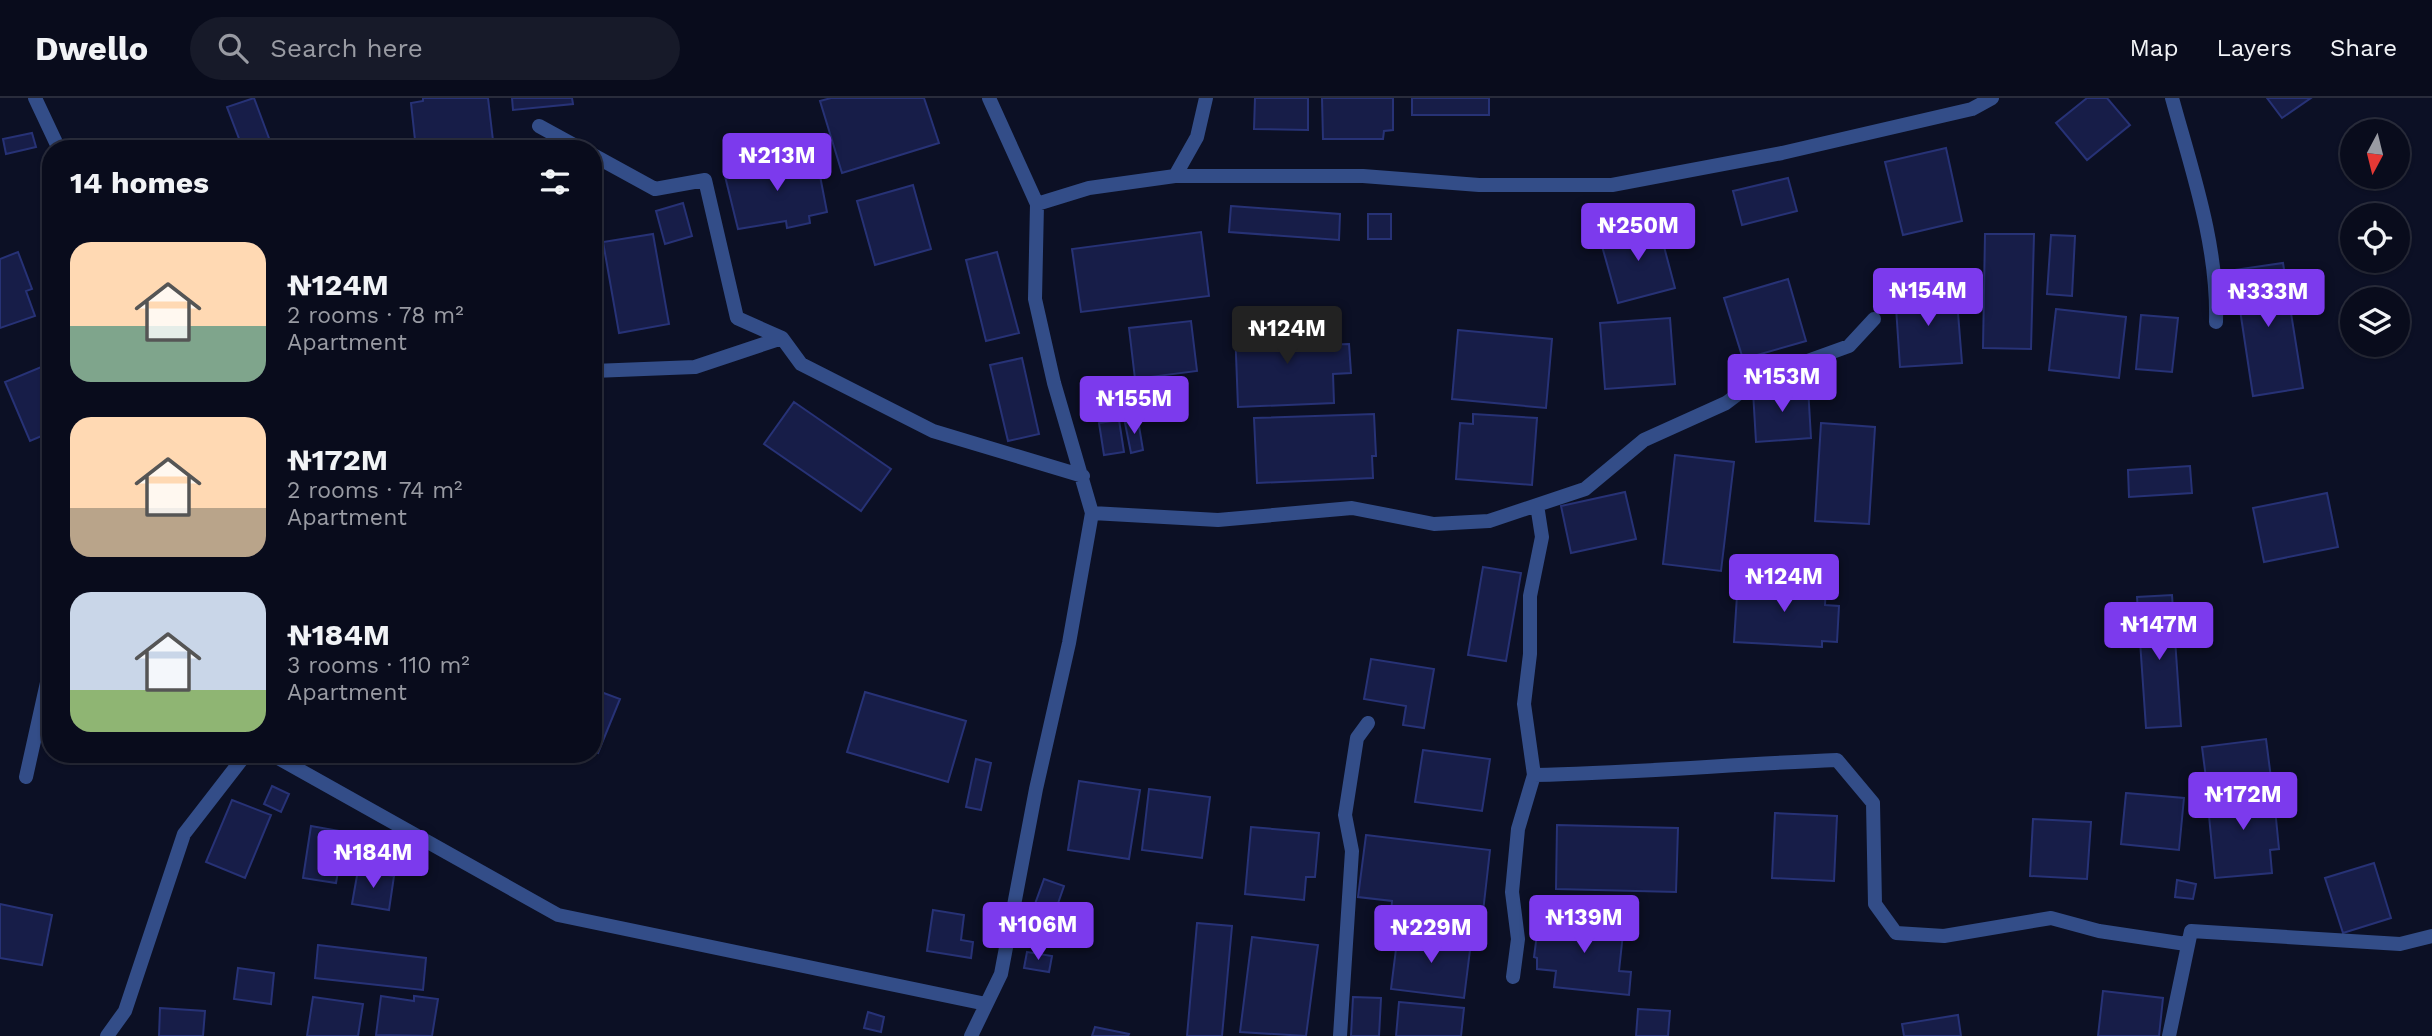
<!DOCTYPE html>
<meta charset="utf-8">
<style>
:root{--surface:#090c1c;--page:#171a29;--text:#f1f3f6;--muted:#999ba3;--line:#292c3b;--accent:#7c3aed}
body{margin:0;font-family:"Work Sans",sans-serif;background:var(--page);color:var(--text);height:100vh;display:flex;flex-direction:column;font-size:26px;white-space:nowrap}
*{box-sizing:border-box;margin:0}
p{font-size:23px;color:var(--muted)}
.icon{flex:none;width:38px;height:38px;fill:none;stroke:currentColor;stroke-width:2;stroke-linecap:round;stroke-linejoin:round}
.map{position:relative;flex:1;overflow:hidden}
.side{position:absolute;left:42px;top:42px;width:560px;height:623px;display:flex;flex-direction:column;background:var(--surface);border-radius:28px;box-shadow:0 2px 5px #0004,0 0 0 2px var(--line)}
.side>*{flex:none}
.needle{width:46px;rotate:187deg}
.tools{position:absolute;left:2340px;top:21px;display:grid;gap:14px}
.tools a{display:grid;place-items:center;width:70px;height:70px;border-radius:50%;background:var(--surface);box-shadow:0 2px 5px #0004,0 0 0 2px var(--line);font-size:35px}
.price{position:absolute;translate:-50% -60px;padding:0 16px;border-radius:7px;background:var(--accent);color:#fff;font-size:23px;line-height:46px;filter:drop-shadow(0 2px 4px #0008)}
.price::after{content:'';position:absolute;left:50%;top:42px;width:21px;height:16px;margin-left:-10px;background:inherit;clip-path:polygon(0 0,100% 0,50% 100%)}
.price.active{background:#222;color:#fff}
ul{padding:0;list-style:none}
li{display:flex;align-items:center;gap:21px;height:175px;padding:0 28px}
li span{display:grid;place-items:center;flex:none;width:196px;height:140px;border-radius:21px;color:#555}
li>.icon{margin-inline-start:auto}
span .icon{width:84px;height:84px;fill:#fffc;stroke-width:1}
li b{font-size:30px}
h2{display:flex;justify-content:space-between;align-items:center;height:84px;padding:0 28px;font-size:30px}
header{display:flex;align-items:center;gap:42px;box-sizing:border-box;height:98px;padding:0 35px;background:var(--surface);border-bottom:2px solid var(--line)}
header strong{font-size:33px}
nav{display:flex;gap:38px;margin-inline-start:auto;font-size:24px}
.search{width:490px;height:63px;background:var(--page);display:flex;align-items:center;gap:18px;box-sizing:border-box;padding:0 24px;border-radius:38px;color:var(--muted);font-size:26px}
.map>svg:first-child{display:block}
.building{fill:#171d48;stroke:#273276;stroke-width:2}
.lines{fill:none;stroke-linecap:round;stroke-linejoin:round}
.minor{stroke:#334d88;stroke-width:14}
</style>
<header>
<strong>Dwello</strong>
<div class="search"><svg class="icon" aria-label="search" viewBox="0 0 24 24"><circle cx="10" cy="10" r="6"/><path d="M15 15l6 6"/></svg>Search here</div>
<nav><a>Map</a><a>Layers</a><a>Share</a></nav>
</header>
<div class="map">
<svg width="2432" height="938" viewBox="0 0 2432 938">
<rect width="100%" height="100%" fill="#0c1025"/>
<path class="building" d="M254,0L273,51H243L227,9Z
M423,0H488L494,51H416L411,5L423,3Z
M512,0H572L573,6L513,12Z
M831,0H924L939,45L842,75L820,3Z
M1255,0H1308V32L1254,31Z
M1322,0H1393V32L1384,33L1383,41H1323Z
M1412,0H1489V17H1412Z
M2087,0H2107L2130,27L2087,62L2056,25Z
M2267,0H2311L2282,20Z
M32,35L36,49L6,56L3,41Z
M1946,50L1962,123L1903,137L1885,64Z
M816,57L827,114L809,118L810,125L787,130L786,123L738,131L724,74Z
M1788,80L1797,113L1742,127L1733,93Z
M913,87L931,151L875,167L857,103Z
M683,105L692,138L665,146L656,113Z
M1231,108L1340,116L1339,142L1229,134Z
M1368,116H1391V141H1368Z
M1658,126L1675,190L1618,205L1600,141Z
M1201,134L1209,198L1081,214L1072,151Z
M653,136L669,226L619,235L603,144Z
M1985,136H2034L2031,251L1983,250Z
M2051,137L2075,138L2072,198L2047,196Z
M18,154L32,191L26,193L35,218L0,230V161Z
M997,154L1019,235L986,243L966,162Z
M2283,165L2303,290L2253,298L2234,172Z
M1788,181L1806,243L1743,261L1724,200Z
M1956,190L1962,265L1900,269L1895,194Z
M2056,211L2126,219L2119,280L2049,272Z
M2141,217L2178,220L2172,274L2136,271Z
M1670,220L1675,286L1605,291L1600,225Z
M1191,223L1197,273L1135,281L1129,230Z
M1315,227L1316,247L1349,246L1351,275L1333,276L1334,305L1238,309L1235,230Z
M1458,232L1552,241L1546,310L1452,301Z
M1022,260L1039,336L1008,343L990,267Z
M51,265V334L30,343L5,284Z
M1808,289L1811,340L1756,344L1753,293Z
M794,304L891,371L861,413L764,346Z
M1374,316L1376,358H1372L1373,380L1257,385L1254,320Z
M1473,316L1537,320L1532,387L1456,381L1460,325L1473,326Z
M1119,322L1124,354L1104,357L1099,325Z
M1138,322L1143,352L1131,355L1125,325Z
M1821,325L1875,329L1869,426L1815,423Z
M1675,357L1734,364L1721,473L1663,466Z
M2190,368L2192,395L2129,399L2128,372Z
M1625,394L1636,441L1571,455L1561,408Z
M2327,395L2338,449L2264,464L2253,410Z
M1483,469L1521,475L1506,563L1468,557Z
M1738,482L1826,487L1825,507L1839,508L1837,544L1822,543V549L1734,544Z
M2172,497L2181,628L2146,630L2137,499Z
M1371,561L1434,571L1424,630L1403,627L1406,608L1364,601Z
M593,591L620,601L598,655L593,653Z
M865,594L966,623L948,684L847,654Z
M2266,641L2271,680L2207,688L2202,649Z
M1423,652L1490,661L1482,713L1415,704Z
M976,661L991,665L981,712L966,709Z
M1079,683L1140,692L1129,761L1068,752Z
M272,688L289,696L281,714L264,706Z
M2273,690L2279,751L2270,752L2272,775L2215,780L2207,697Z
M1149,691L1210,699L1202,760L1142,752Z
M2126,695L2184,700L2179,752L2121,746Z
M232,702L271,717L245,780L206,764Z
M1775,715L1837,718L1834,783L1772,780Z
M2033,721L2091,724L2087,781L2030,778Z
M1557,727L1678,730L1676,794L1556,791Z
M311,728L345,734L336,785L303,780Z
M1251,729L1319,735L1315,779H1306L1304,802L1245,796Z
M1366,737L1490,752L1483,814L1444,810L1442,823L1391,817L1392,803L1358,799Z
M2374,765L2391,820L2343,835L2325,780Z
M358,772L394,778L389,812L352,806Z
M1044,781L1064,788L1055,814L1035,806Z
M2177,782L2196,786L2193,801L2175,799Z
M0,806L52,817L42,867L0,860Z
M933,812L964,817L961,842L973,844L971,860L927,853Z
M1550,818L1624,826L1619,873L1631,874L1629,897L1554,889L1556,873L1537,871V860L1534,859L1537,836L1548,838Z
M1197,825L1232,828L1222,938H1187Z
M1398,835L1471,844L1464,900L1391,891Z
M1252,839L1318,847L1306,938L1240,934Z
M318,847L426,860L423,892L315,880Z
M1027,854L1052,858L1049,874L1024,870Z
M238,870L274,875L271,906L234,901Z
M2103,893L2163,900L2159,938H2098Z
M381,898L414,903V898L438,901L432,938L376,937Z
M313,899L363,906L358,938H307Z
M1353,899L1381,900L1379,938H1351Z
M1399,904L1464,910L1461,938H1396Z
M160,910L205,913L203,938H159Z
M1638,911L1670,913L1668,938H1636Z
M868,914L884,919L881,934L864,930Z
M1958,917L1961,938H1904L1902,926Z
M1095,929L1129,936L1128,938H1092Z"/>
<g class="lines">
<path class="minor" d="M35,0L59,51
M989,0L1037,106
M2172,0C2192,73 2218,147 2216,224
M539,28L581,51
M593,57L655,91L705,82L737,220L782,240L801,266L933,333L1083,378
M1175,78H1363L1479,87H1612L1782,55L1972,11L1992,0
M593,273L695,269L782,240
M1092,415L1218,422L1352,410L1434,426L1489,423L1585,391L1644,342L1726,305L1758,281L1849,248L1874,221
M271,656L558,817L986,906
M1534,677L1524,606L1530,556V498L1542,439L1537,407
M26,679L48,580L51,579
M1513,879L1518,841L1512,794L1518,731L1534,677C1635,675 1736,666 1837,662L1873,705L1875,806L1896,835L1944,838L2051,820L2099,833L2186,846
M107,938L125,913L184,736L246,656
M971,938L1001,876L1036,691L1069,545L1092,415L1054,285L1035,201L1037,106L1089,90L1175,78L1197,39L1206,0
M1340,938L1352,753L1345,717L1357,640L1368,625
M2169,938L2191,833L2400,846L2432,838"/>
</g>
</svg>
<div class="tools">
<a><svg class="needle" viewBox="-14 -14 28 28"><path d="M0-13l5 13h-10z" fill="#e53935"/><path d="M0 13l5-13h-10z" fill="#999ba3"/></svg></a>
<a><svg class="icon" aria-label="locate" viewBox="0 0 24 24"><circle cx="12" cy="12" r="6"/><path d="M12 2v4M12 18v4M2 12h4M18 12h4"/></svg></a>
<a><svg class="icon" aria-label="layers" viewBox="0 0 24 24"><path d="M12 4l9 5-9 5-9-5zM3 14l9 5 9-5"/></svg></a>
</div>
<b class="price" style="left:777px;top:95px">₦213M</b>
<b class="price" style="left:1638px;top:165px">₦250M</b>
<b class="price" style="left:1928px;top:230px">₦154M</b>
<b class="price" style="left:2268px;top:231px">₦333M</b>
<b class="price active" style="left:1287px;top:268px">₦124M</b>
<b class="price" style="left:1782px;top:316px">₦153M</b>
<b class="price" style="left:1134px;top:338px">₦155M</b>
<b class="price" style="left:1784px;top:516px">₦124M</b>
<b class="price" style="left:2159px;top:564px">₦147M</b>
<b class="price" style="left:2243px;top:734px">₦172M</b>
<b class="price" style="left:373px;top:792px">₦184M</b>
<b class="price" style="left:1584px;top:857px">₦139M</b>
<b class="price" style="left:1038px;top:864px">₦106M</b>
<b class="price" style="left:1431px;top:867px">₦229M</b>
<section class="side">
<h2>14 homes<svg class="icon" aria-label="filters" viewBox="0 0 24 24"><path d="M4 7h16M4 17h16"/><circle cx="9" cy="7" r="2"/><circle cx="15" cy="17" r="2"/></svg></h2>
<ul>
<li><span style="background:linear-gradient(#ffd9b3 60%,#7fa58c 0)"><svg class="icon" aria-label="home" viewBox="0 0 24 24"><path d="M3 11l9-7 9 7M6 9v11h12V9"/></svg></span><div><b>₦124M</b><p>2 rooms · 78 m²</p><p>Apartment</p></div></li>
<li><span style="background:linear-gradient(#ffd9b3 65%,#b9a48a 0)"><svg class="icon" aria-label="home" viewBox="0 0 24 24"><path d="M3 11l9-7 9 7M6 9v11h12V9"/></svg></span><div><b>₦172M</b><p>2 rooms · 74 m²</p><p>Apartment</p></div></li>
<li><span style="background:linear-gradient(#c9d6e8 70%,#8fb573 0)"><svg class="icon" aria-label="home" viewBox="0 0 24 24"><path d="M3 11l9-7 9 7M6 9v11h12V9"/></svg></span><div><b>₦184M</b><p>3 rooms · 110 m²</p><p>Apartment</p></div></li>
</ul>
</section>
</div>
